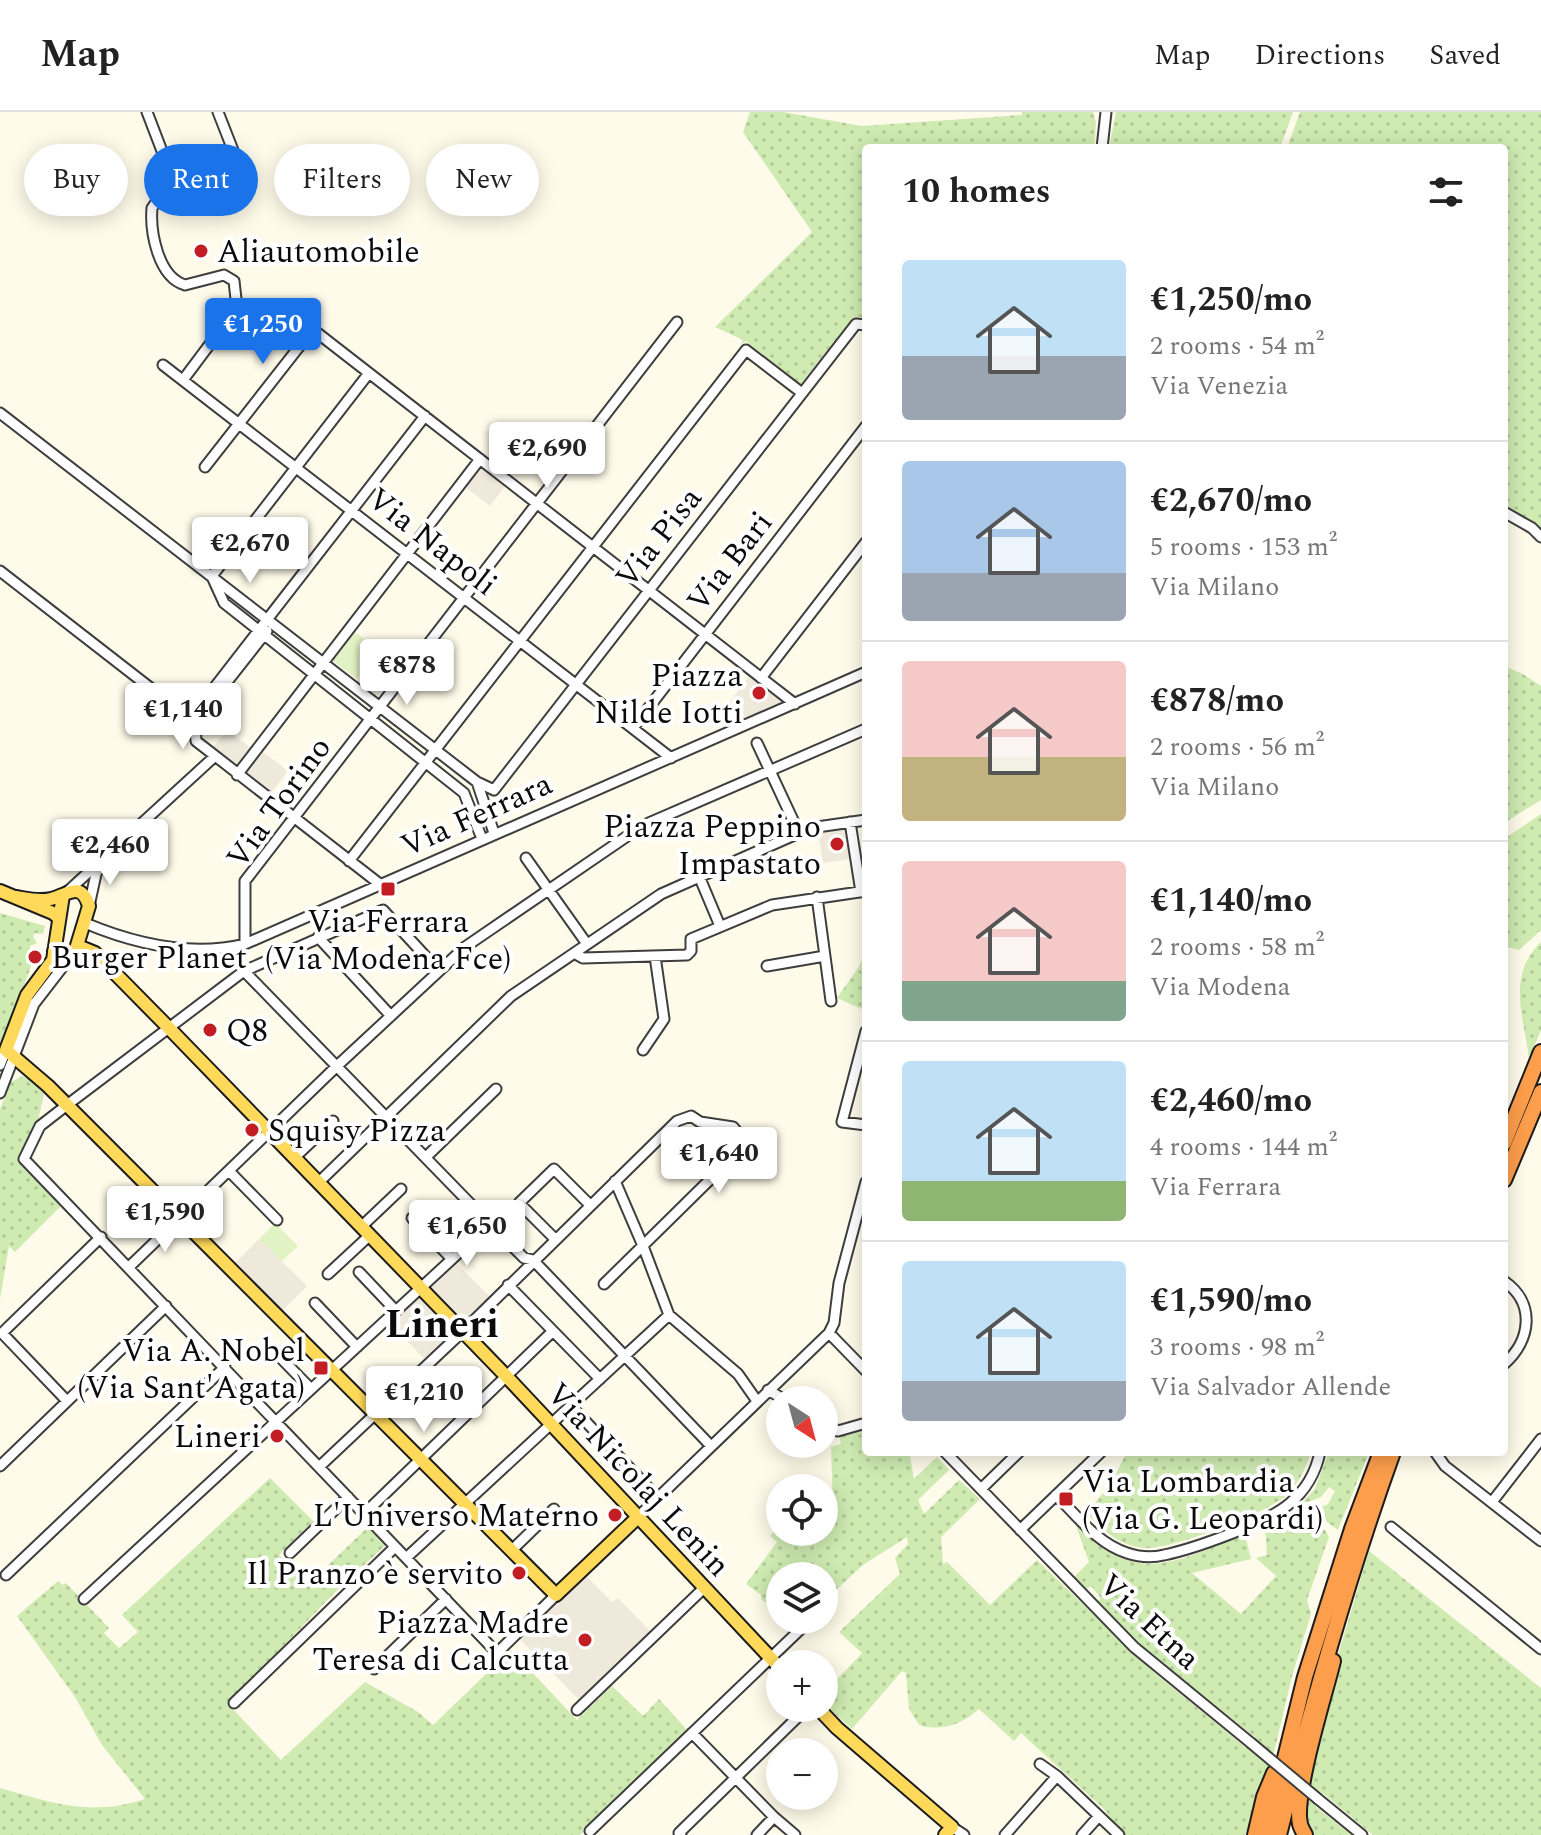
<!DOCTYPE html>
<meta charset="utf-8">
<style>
:root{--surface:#fff;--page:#f6f6f6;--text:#222;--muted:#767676;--line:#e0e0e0;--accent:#1a73e8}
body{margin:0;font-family:Spectral,serif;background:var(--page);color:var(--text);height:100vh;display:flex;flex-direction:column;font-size:30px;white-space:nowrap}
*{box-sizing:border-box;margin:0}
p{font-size:26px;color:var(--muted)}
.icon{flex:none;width:44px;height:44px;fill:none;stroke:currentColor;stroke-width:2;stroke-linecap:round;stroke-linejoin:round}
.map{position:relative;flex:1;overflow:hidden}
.drawer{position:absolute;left:862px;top:32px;width:646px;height:1312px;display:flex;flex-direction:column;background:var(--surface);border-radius:8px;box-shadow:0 4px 20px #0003}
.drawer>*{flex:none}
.top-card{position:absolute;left:24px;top:32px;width:718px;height:72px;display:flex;gap:16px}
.needle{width:52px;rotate:144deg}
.fabs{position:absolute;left:766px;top:1274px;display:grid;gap:16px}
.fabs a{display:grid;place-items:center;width:72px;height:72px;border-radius:50%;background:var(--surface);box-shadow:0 4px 20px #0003;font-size:40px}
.price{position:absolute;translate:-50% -68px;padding:0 18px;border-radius:8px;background:#fff;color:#222;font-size:26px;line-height:52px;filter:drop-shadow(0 2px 4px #0008)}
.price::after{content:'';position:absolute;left:50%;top:48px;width:24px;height:18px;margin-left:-12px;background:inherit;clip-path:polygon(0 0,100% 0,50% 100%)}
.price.current{background:var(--accent);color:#fff}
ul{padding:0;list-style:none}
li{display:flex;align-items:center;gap:24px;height:200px;padding:0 40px}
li+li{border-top:2px solid var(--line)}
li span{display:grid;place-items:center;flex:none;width:224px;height:160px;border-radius:8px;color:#555}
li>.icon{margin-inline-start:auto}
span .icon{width:96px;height:96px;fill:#fffc;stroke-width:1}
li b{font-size:34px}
h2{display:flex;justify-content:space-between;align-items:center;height:96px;padding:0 40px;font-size:34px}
.chip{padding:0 28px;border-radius:36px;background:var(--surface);box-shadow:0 4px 20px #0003;font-size:28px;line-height:72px}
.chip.current{background:var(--accent);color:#fff}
header{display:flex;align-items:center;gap:48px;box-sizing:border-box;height:112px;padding:0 40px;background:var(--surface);border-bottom:2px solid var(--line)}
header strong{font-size:38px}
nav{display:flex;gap:44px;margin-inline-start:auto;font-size:28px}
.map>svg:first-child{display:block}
.grass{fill:url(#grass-dots)}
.pitch{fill:#e1f2c4}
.plaza{fill:#eee9da}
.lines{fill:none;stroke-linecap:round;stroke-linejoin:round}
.minor-casing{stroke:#3e3e3e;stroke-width:13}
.major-casing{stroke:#1c1c1c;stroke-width:16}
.highway-casing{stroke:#1c1c1c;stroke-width:18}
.minor{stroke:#fff;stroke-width:9}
.major{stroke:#ffd95a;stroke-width:12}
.highway{stroke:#fc9e4b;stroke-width:14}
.minor-bridge-casing{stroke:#3e3e3e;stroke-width:13;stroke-linecap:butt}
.minor-bridge{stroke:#fff;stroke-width:9}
.poi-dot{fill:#c21d23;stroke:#fff;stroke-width:3}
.labels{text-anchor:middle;stroke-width:8;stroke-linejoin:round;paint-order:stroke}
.poi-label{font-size:32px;fill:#0b0b0b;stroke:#fff;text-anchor:end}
.street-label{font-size:32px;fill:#0b0b0b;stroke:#fff}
.district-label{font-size:40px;font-weight:bold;fill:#0b0b0b;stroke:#fff}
</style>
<header>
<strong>Map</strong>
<nav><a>Map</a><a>Directions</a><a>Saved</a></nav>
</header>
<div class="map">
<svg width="1541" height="1723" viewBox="0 0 1541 1723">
<defs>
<pattern id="grass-dots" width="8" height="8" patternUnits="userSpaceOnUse" patternTransform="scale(2)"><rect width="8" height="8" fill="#cfebb2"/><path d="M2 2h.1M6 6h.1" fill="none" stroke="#b0c898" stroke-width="1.8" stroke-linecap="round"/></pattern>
</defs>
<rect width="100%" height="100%" fill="#fffbea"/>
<path class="grass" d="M750,0H783L862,14L1022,3V0H1093L1096,11L1094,36H866V206L859,205L848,212L800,273L746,229L740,234L743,228L715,215L812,120L743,20Z
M1116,0H1293L1280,36H1109Z
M1300,0H1541V422L1504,397V36H1287Z
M1504,554L1523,562L1541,574V688L1504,711Z
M1541,702V818L1519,838L1504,834V727Z
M0,801L45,814L43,822L35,821L33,824L37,831L30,834L31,842L26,851L32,852L0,937Z
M1541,830V918L1529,947C1524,905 1506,864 1541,830Z
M866,839V899L837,886L858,856Z
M22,964L39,973L44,982L38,1009L17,1047L61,1094L15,1140L9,1134L0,1187V997L10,971Z
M866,1315V1340H914L910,1344L914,1367L937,1345L949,1358L918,1388L924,1402L959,1368L980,1387L941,1425L943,1452L947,1450L990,1493L1037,1448L1156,1562L1245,1635L1256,1626L1137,1530L1097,1490L1101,1486L1091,1474L1086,1478L1074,1465L1089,1450L1076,1414C1141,1475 1171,1450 1245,1423L1251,1447L1192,1461L1241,1502L1276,1464L1256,1446L1267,1443L1265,1415L1303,1403L1326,1419L1329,1425L1307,1488L1311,1502L1292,1564L1269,1662L1245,1723H1123L1104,1697L1021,1621L1014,1629L979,1597C963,1612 941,1620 919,1613L909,1597L906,1561L902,1559L852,1617L824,1592V1581L862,1541L839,1520L900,1462L895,1446L908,1432L907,1425L863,1453L824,1489V1464H780V1502L761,1487V1483L746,1472L777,1430L770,1424L780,1413V1420H824V1401L833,1395L831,1335L841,1332L839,1322Z
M1127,1340H1311C1306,1356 1299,1371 1287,1383C1267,1401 1168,1439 1143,1436C1118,1433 1103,1418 1086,1401L1110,1373Z
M1329,1340H1369L1338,1418L1312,1399L1328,1392L1335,1379L1329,1375L1321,1385L1300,1393L1315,1377Z
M270,1366L313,1409L279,1443L307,1473L368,1415L386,1433L339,1476L228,1592L281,1648L365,1570L418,1600L433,1613L511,1538L577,1608L612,1574L643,1604L659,1587L688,1619L580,1723H0V1676C53,1691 90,1705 145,1687L102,1633L75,1585L17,1504L58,1469L63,1473L66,1471L109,1516L104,1521L119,1536L138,1520L122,1503Z
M1369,1439L1541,1576V1723H1373L1320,1679L1316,1695L1352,1723H1311L1303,1701L1307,1669L1339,1540Z"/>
<path class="pitch" d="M355,520L378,538L357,567L333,549Z
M275,1111L298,1134L281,1150L259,1127Z"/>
<path class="plaza" d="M480,347L509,369L490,394L461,372Z
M753,559L795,592L747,613L726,595Z
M227,618L255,639L258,636L288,659L267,686L209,641Z
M850,710L855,746L823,751L817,715Z
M259,1127L307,1174L277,1204L230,1156Z
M452,1147L493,1188L429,1252L387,1207Z
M581,1459L612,1490L618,1486L654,1523L583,1592L516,1523Z"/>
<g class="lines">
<defs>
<path id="minor" d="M147,0L175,73L173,82L157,89L152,96C150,120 158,165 185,173L224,163L234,169L237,196L183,268
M1102,36L1106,0
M173,82L224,72L234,66L238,51L218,0
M284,195L795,592
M163,253L671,646
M0,301L477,670L494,721
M205,355L313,217
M1504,400L1532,416L1541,425
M0,459L193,609
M212,464L369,261
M213,467L224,491L464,681L482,727
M761,566L866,430
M190,607L425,304
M197,608L267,519
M195,611L196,629L381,773
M633,616L866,314
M757,631L799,721
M237,663L480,347
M477,670L494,678L856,212L866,213
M850,710L861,780
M526,746L587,832
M349,749L746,238L802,281
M699,764L720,814
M68,779L214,645
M817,785L831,889
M89,794L96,762L102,751
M85,811C135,832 191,845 245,832L866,560
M318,825L391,904
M245,832V769L677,210
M574,841L583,846L687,843L691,839V827L772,793L866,779
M767,854L825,844
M244,859L490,1112L524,1146L533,1148L711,1334
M439,859L383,798L244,859L67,993L40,1014L24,1047L497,1541L556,1483
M866,919L842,1010L866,1013
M643,938L664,907L655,844
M0,953L6,938
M0,981L34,892L71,844
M426,1045L496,977
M294,1046L333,1009
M229,1059L277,1108
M615,1069L643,1134L669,1203L738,1262L757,1289
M318,1071L511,884L661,782L799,721L817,715L866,708
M412,1106L452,1147
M361,1115L401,1077
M555,1127L519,1091L554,1057L590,1093
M129,1155L338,953L465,835L642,714L866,617
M359,1160L396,1199
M328,1162L369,1124
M1504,1169C1536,1191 1531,1229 1504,1252
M508,1173L600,1267
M315,1191L357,1235
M829,1221L834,1211L839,1171L866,1070
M276,1241L311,1277
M768,1278L785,1288
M67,1289L2,1221L101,1125
M571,1294L658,1386
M824,1311L838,1319L866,1311
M945,1340L1134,1535L1251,1631
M1435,1340L1445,1354L1541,1429
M0,1354L166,1194
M319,1355L458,1224L677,1009L691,1004L700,1010L733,1015L744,1028L742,1036L604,1172
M981,1377L1019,1340
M1056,1383C1077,1404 1098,1432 1127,1441C1139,1445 1152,1446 1164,1443C1193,1437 1267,1411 1289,1392C1305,1379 1316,1360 1320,1340
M1492,1390L1541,1327
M364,1402L553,1219
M638,1405L829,1221L866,1259
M1391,1415L1541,1537
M1020,1418L1101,1340
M512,1438L554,1397
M290,1441L348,1385
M406,1446L669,1203
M6,1463L225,1255
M84,1487L490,1112
M374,1557L446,1487
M234,1591L395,1435
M577,1598L705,1475
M692,1621L774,1705L795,1723
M1040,1652L1057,1664L1119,1723
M1318,1687L1362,1723
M952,1715L964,1723
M590,1719L807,1511
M681,1723L679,1721L807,1596
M757,1723L774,1705
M1005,1723L1057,1664
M1082,1723L1099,1704"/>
<path id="major" d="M0,779L53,801L59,806
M63,783L53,848L27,883L6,938L48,974L556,1483L638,1405
M16,785C28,787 39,790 51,787C68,783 81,768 89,794L75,840L65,845L54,839
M78,834L95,841L164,911L507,1265L780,1556
M818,1596L837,1616L952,1715L945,1723"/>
<path id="highway" d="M1504,1031L1541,940
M1504,1068L1541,980
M1255,1723L1264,1685L1274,1661
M1266,1723L1305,1565L1352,1417L1381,1340
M1279,1723C1312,1591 1347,1468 1393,1340
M1305,1723C1304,1721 1300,1714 1300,1712C1293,1683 1325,1582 1333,1549"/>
</defs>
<use href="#minor" class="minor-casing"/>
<use href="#major" class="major-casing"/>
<use href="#highway" class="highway-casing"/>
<use href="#minor" class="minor"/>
<use href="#major" class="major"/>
<use href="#highway" class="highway"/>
<defs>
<path id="minor-bridge" d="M1251,1631L1318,1687"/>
</defs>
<use href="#minor-bridge" class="minor-bridge-casing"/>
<use href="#minor-bridge" class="minor-bridge"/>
</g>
<g class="poi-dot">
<circle cx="201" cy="139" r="8"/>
<circle cx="759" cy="581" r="8"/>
<circle cx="837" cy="732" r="8"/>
<rect x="380" y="769" width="16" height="16" rx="4"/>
<circle cx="35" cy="845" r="8"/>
<circle cx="210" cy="918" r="8"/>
<circle cx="252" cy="1018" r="8"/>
<rect x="313" y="1248" width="16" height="16" rx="4"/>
<circle cx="277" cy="1324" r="8"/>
<rect x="1058" y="1379" width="16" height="16" rx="4"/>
<circle cx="615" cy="1403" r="8"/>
<circle cx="519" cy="1461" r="8"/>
<circle cx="585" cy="1528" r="8"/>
</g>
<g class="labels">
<g class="poi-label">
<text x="217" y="150" text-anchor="start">Aliautomobile</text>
<text x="743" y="574">Piazza<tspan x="743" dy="37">Nilde Iotti</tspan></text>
<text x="821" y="725">Piazza Peppino<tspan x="821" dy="37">Impastato</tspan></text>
<text x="388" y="820" text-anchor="middle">Via Ferrara<tspan x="388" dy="37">(Via Modena Fce)</tspan></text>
<text x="51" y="856" text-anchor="start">Burger Planet</text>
<text x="226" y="929" text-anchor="start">Q8</text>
<text x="268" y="1029" text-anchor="start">Squisy Pizza</text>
<text x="305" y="1249">Via A. Nobel<tspan x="305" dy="37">(Via Sant'Agata)</tspan></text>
<text x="261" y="1335">Lineri</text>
<text x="1082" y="1380" text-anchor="start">Via Lombardia<tspan x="1082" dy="37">(Via G. Leopardi)</tspan></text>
<text x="599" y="1414">L'Universo Materno</text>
<text x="503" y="1472">Il Pranzo è servito</text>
<text x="569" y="1521">Piazza Madre<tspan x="569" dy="37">Teresa di Calcutta</tspan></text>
</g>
<g class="street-label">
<text transform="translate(658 425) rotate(-52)" y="11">Via Pisa</text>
<text transform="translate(433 429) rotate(38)" y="11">Via Napoli</text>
<text transform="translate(729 449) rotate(-52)" y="11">Via Bari</text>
<text transform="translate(278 690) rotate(-54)" y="11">Via Torino</text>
<text transform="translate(476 702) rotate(-24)" y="11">Via Ferrara</text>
<text transform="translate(639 1367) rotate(47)" y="11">Via Nicolaj Lenin</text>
<text transform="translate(1150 1509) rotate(43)" y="11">Via Etna</text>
</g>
<g class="district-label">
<text x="442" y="1225">Lineri</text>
</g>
</g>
</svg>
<div class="fabs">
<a><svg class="needle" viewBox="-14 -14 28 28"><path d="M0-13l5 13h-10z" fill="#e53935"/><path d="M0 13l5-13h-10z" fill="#767676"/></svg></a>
<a><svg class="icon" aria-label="locate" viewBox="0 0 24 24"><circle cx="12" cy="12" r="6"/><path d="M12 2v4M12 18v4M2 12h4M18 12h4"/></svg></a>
<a><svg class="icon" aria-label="layers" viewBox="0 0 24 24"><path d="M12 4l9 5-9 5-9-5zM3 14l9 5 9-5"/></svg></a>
<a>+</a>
<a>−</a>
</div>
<b class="price current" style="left:263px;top:254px">€1,250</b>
<b class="price" style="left:547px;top:378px">€2,690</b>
<b class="price" style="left:250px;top:473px">€2,670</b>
<b class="price" style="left:407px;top:595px">€878</b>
<b class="price" style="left:183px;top:639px">€1,140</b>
<b class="price" style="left:110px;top:775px">€2,460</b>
<b class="price" style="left:719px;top:1083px">€1,640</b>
<b class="price" style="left:165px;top:1142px">€1,590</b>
<b class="price" style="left:467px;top:1156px">€1,650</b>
<b class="price" style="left:424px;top:1322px">€1,210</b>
<div class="top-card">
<a class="chip">Buy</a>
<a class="chip current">Rent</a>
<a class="chip">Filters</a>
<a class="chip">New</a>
</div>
<section class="drawer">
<h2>10 homes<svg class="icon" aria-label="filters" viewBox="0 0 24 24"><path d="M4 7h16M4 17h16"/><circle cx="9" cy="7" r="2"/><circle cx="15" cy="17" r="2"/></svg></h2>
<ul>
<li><span style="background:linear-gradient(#bfe0f5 60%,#9aa5b1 0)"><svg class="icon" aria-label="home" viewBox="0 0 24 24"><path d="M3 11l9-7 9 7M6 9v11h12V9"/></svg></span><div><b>€1,250/mo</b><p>2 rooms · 54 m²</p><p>Via Venezia</p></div></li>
<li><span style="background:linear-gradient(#a9c7e8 70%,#9aa5b1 0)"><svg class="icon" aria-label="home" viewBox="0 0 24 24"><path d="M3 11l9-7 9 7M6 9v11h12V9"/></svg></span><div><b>€2,670/mo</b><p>5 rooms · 153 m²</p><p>Via Milano</p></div></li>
<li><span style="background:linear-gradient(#f6c9c9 60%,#c2b280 0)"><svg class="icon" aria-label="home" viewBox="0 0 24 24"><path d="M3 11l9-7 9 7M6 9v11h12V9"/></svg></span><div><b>€878/mo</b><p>2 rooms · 56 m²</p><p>Via Milano</p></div></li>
<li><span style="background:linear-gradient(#f6c9c9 75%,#7fa58c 0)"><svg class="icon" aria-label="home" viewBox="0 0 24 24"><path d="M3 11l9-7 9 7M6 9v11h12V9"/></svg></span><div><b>€1,140/mo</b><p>2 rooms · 58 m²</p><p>Via Modena</p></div></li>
<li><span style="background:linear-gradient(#bfe0f5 75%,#8fb573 0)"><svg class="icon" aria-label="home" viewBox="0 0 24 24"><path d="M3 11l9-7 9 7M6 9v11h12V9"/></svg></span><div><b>€2,460/mo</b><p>4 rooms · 144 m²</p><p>Via Ferrara</p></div></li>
<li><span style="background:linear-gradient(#bfe0f5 75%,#9aa5b1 0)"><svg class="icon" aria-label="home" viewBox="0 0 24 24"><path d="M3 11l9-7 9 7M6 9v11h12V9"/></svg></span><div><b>€1,590/mo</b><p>3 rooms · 98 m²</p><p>Via Salvador Allende</p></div></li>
</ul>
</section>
</div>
